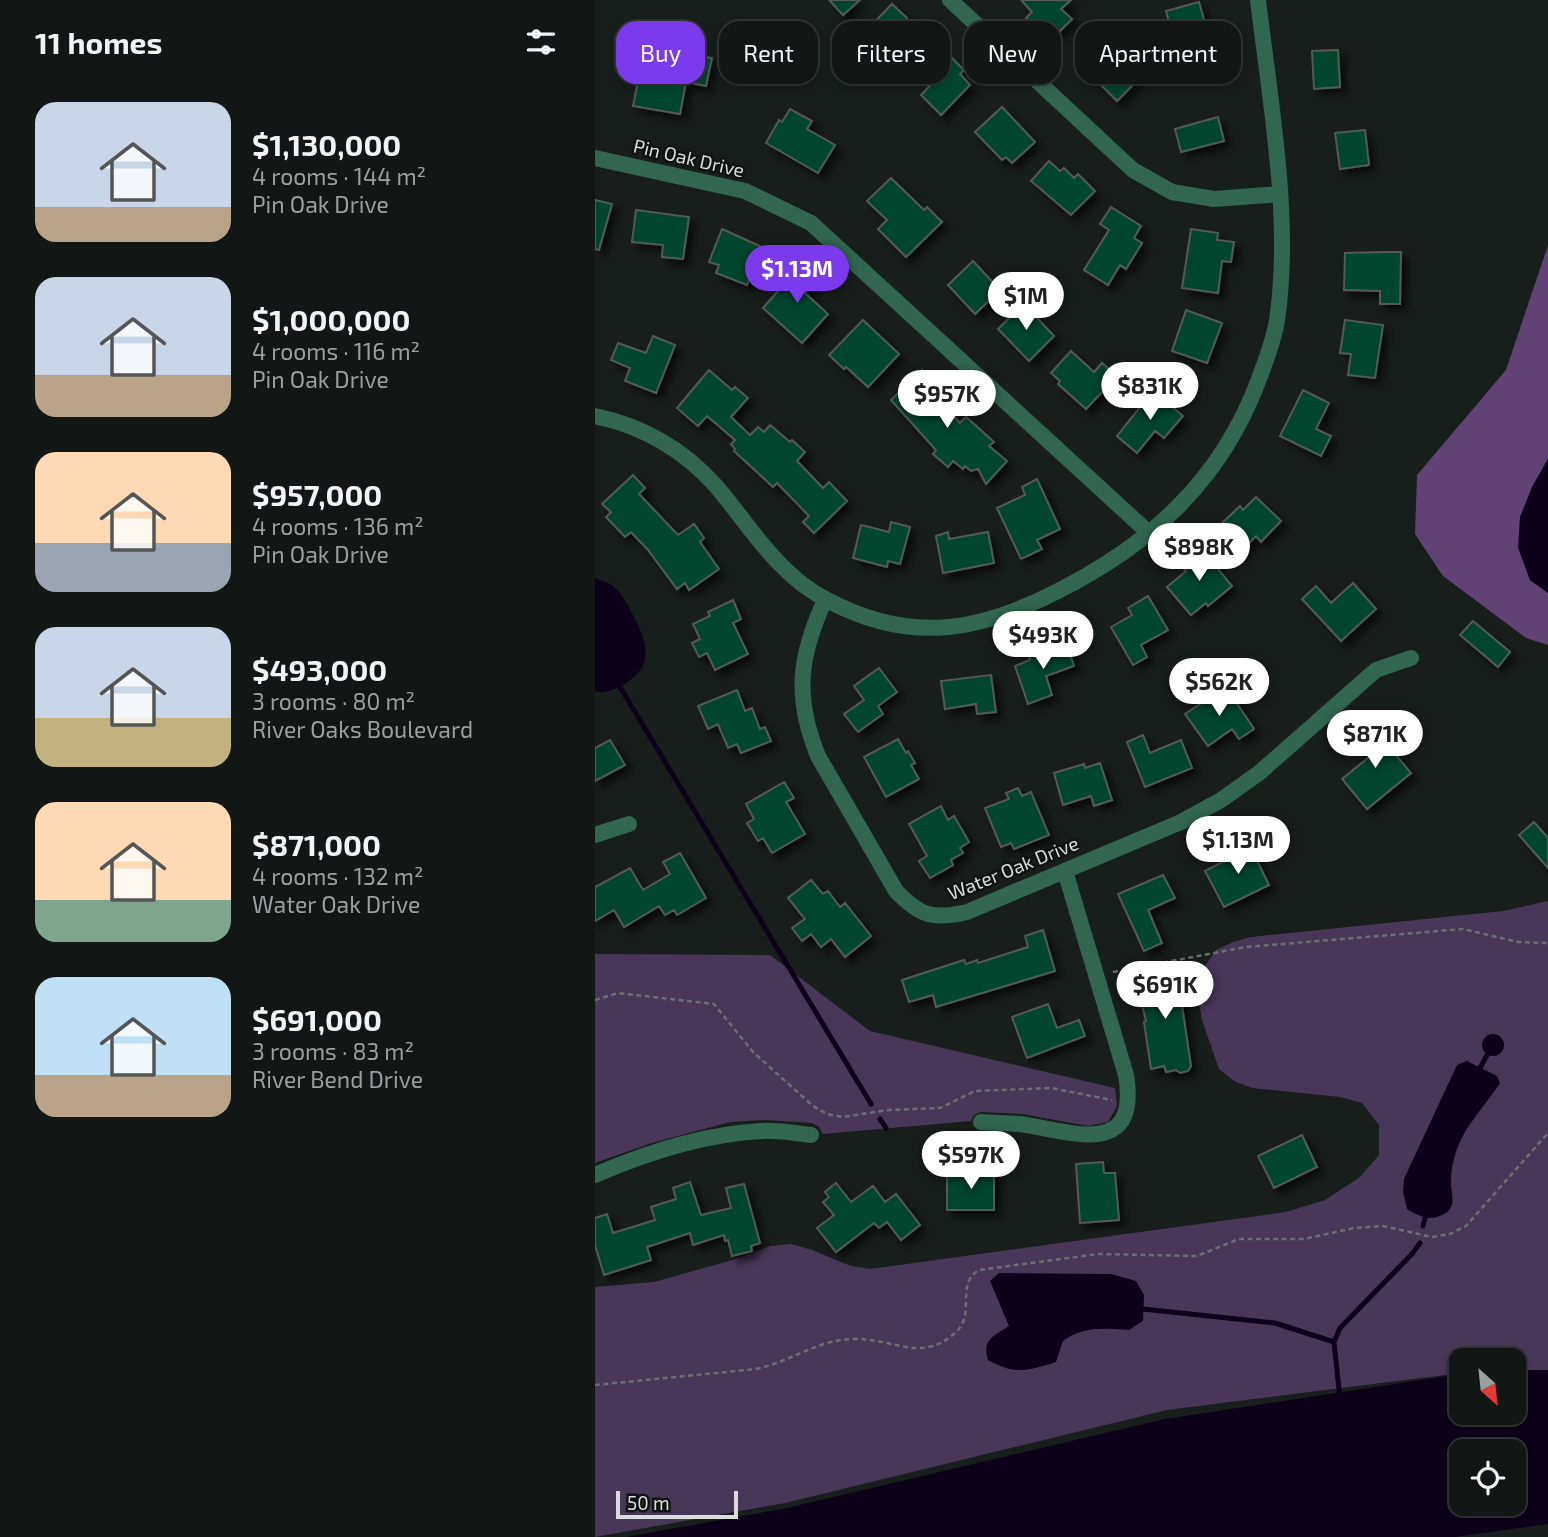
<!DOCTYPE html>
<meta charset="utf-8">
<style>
:root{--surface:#121614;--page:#1b1f1d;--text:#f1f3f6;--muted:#9c9fa0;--line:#313534;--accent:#7c3aed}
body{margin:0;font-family:"Exo 2",sans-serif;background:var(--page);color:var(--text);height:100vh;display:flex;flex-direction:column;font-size:26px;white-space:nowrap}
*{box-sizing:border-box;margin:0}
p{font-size:23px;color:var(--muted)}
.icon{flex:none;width:38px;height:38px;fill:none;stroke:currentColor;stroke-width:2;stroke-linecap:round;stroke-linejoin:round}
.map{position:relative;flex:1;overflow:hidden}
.panel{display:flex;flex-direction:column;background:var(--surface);width:595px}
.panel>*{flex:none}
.guide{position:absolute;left:21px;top:21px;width:665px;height:63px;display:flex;gap:14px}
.needle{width:46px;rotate:153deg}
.tools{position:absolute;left:854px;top:1348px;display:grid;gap:14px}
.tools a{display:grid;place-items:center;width:77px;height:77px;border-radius:14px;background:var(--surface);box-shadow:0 4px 10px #0003,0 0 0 2px var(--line);font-size:35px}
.scale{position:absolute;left:21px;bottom:18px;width:122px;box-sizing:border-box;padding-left:7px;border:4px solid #d8dcda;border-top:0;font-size:19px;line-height:24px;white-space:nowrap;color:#d8dcda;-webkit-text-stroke:5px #0f1412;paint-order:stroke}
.price{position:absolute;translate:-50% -60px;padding:0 16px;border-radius:24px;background:#fff;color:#222;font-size:23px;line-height:46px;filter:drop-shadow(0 2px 4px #0008)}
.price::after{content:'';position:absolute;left:50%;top:42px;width:21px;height:16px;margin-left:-10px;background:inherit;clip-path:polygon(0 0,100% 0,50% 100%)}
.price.active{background:var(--accent);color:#fff}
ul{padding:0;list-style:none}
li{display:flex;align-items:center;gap:21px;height:175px;padding:0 35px}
li span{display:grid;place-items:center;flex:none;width:196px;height:140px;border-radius:21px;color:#555}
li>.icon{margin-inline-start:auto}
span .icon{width:84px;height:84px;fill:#fffc;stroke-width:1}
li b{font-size:30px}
h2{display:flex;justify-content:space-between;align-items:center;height:84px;padding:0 35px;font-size:30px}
.pill{padding:0 24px;border-radius:21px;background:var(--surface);box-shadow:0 4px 10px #0003,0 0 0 2px var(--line);font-size:24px;line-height:63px}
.pill.active{background:var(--accent);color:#fff}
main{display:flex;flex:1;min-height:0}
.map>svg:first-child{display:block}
.green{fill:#483756}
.forest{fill:#604277}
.water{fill:#0d0019;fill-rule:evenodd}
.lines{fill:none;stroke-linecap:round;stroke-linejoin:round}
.stream{stroke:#0d0019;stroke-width:5}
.building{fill:#00442e;stroke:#535a57;stroke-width:2;filter:url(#shadow)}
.path{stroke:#6a6f6d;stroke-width:2.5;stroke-dasharray:5 3.5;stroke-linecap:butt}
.minor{stroke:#316650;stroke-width:16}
.labels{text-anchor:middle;stroke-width:5;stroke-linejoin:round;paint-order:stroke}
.street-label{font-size:19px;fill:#d8dcda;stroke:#0f1412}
</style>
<main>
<section class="panel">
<h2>11 homes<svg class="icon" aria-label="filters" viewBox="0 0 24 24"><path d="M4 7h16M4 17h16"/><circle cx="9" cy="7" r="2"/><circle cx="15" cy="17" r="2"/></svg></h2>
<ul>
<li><span style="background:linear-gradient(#c9d6e8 75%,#b9a48a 0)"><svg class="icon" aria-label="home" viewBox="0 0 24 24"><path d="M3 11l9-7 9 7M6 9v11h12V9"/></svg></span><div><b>$1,130,000</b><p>4 rooms · 144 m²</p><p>Pin Oak Drive</p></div></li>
<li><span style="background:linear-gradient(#c9d6e8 70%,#b9a48a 0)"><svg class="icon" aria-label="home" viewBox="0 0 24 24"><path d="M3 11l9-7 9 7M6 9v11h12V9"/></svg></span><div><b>$1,000,000</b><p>4 rooms · 116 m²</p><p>Pin Oak Drive</p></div></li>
<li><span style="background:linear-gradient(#ffd9b3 65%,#9aa5b1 0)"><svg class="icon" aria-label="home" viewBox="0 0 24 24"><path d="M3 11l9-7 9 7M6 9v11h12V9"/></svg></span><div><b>$957,000</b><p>4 rooms · 136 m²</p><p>Pin Oak Drive</p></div></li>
<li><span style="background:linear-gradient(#c9d6e8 65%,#c2b280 0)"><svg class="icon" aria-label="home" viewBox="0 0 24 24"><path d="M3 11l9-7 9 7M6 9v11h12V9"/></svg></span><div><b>$493,000</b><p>3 rooms · 80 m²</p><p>River Oaks Boulevard</p></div></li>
<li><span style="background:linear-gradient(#ffd9b3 70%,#7fa58c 0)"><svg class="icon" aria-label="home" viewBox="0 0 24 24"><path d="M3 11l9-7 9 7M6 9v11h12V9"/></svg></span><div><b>$871,000</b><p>4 rooms · 132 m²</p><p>Water Oak Drive</p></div></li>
<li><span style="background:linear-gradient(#bfe0f5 70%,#b9a48a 0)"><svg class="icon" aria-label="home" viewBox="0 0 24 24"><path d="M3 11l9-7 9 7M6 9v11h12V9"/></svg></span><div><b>$691,000</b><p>3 rooms · 83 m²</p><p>River Bend Drive</p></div></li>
</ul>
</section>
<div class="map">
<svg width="953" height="1537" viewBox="0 0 953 1537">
<defs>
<filter id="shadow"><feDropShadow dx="6" dy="6" stdDeviation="3.5" flood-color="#0009"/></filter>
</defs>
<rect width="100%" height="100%" fill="#181e1b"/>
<path class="green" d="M953,901V1370H919V1360H866V1373L572,1410L190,1503L0,1537V1287L59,1282L141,1259L175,1246L196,1244L217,1250L256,1266L275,1269L691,1212L730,1200L765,1177L784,1155V1125L767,1103L745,1097L657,1088L639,1081L624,1069L607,1020L602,994L605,973L621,950L638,942L656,937L908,911Z
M0,954L175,955L275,1031L520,1088L522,1106L513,1122L493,1126L427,1114L386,1112L379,1115L376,1121L228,1134L224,1127L217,1123L171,1120L135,1122L57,1143L0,1163Z"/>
<path class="forest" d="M953,245V459L937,487L935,580L953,593V645L931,638L848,576L820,534L822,475L911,370Z"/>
<path class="water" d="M953,459V593L935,580L923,548L925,517L937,487Z
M0,578C5,580 11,582 15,584C26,591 33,605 38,615C51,640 61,664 31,683C21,689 12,693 0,692Z
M887 1045a11 11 0 1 1 22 0a11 11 0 1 1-22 0Z
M872,1061L902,1076L905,1083C889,1108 866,1129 859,1159C857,1165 856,1174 856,1180C855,1191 862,1204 852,1212C837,1223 825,1217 812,1209L808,1192L809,1179L862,1065Z
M404,1273L516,1274L541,1281L549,1295L548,1321L534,1330C511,1328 487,1326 468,1341L461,1362C433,1371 419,1375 393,1360C387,1339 398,1337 414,1326L395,1281Z
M919,1370H953V1524L860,1537H31L192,1508L570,1419L866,1374V1412H919ZM866,1451H919V1503H866Z"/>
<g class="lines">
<path class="stream" d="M25,687L276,1104
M885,1068L892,1055
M285,1119L291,1128
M828,1226L830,1218
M548,1309L680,1323L739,1342
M745,1399L739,1342L745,1328L817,1254L825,1243"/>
</g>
<path class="building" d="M234,0H265L248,15Z
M426,0H476L466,9L477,19L463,33L454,23L445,32L431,18L437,12Z
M604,2L619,55L586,64L571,11Z
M297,4L312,18L307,23L322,38L317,43L326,53L311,68L298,55L290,63L265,37Z
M502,41L542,81L522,101L482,61Z
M743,50L745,87L719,89L717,51Z
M94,54L117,58L111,86L91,82L85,114L38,106L45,71L77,77L79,67L91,69Z
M355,56L369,70L365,74L375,85L346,115L326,95L345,75L340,70Z
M407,107L440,142L417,163L411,157L407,160L380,132Z
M195,109L217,121L212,129L240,145L223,173L171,143L184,120L187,122Z
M623,117L629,141L586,152L580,129Z
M770,130L774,165L745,169L740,133Z
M454,161L465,171L469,168L479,178L483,174L500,191L476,215L436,181Z
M296,178L329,210L332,207L347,222L311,257L283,229L292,220L272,201Z
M0,200L17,204L4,250L0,249Z
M516,207L546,226L539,238L547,243L531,269L525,265L513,285L489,270L514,230L505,224Z
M41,210L94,217L88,259L67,257L68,245L37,242Z
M127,229L167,247L152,285L121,273L124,265L114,262Z
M596,229L623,233L622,240L639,242L636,262L627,261L623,293L587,288Z
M789,252H806L805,304H785V291L749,290L750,253Z
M378,261L405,290L380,314L353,285Z
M207,264L223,278L210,293L233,314L207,343L168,308Z
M429,304L459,336L434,361L403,329Z
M591,310L627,323L612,363L577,351Z
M268,320L304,354L273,387L251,367L249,369L234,355Z
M750,320L788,325L780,378L753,375L756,354L745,353Z
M58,336L80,345L61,393L30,381L35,368L16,360L23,343L51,353Z
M476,351L499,372L507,363L522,376L491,409L463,384L465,381L456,373Z
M114,370L137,390L140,387L153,398L136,417L155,435L163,427L169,432L175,425L195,442L197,440L210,452L202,461L228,488L234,482L252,501L219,533L208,522L214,516L182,483L178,487L139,451L140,449L136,444L140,440L112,416L103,426L82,408Z
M327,370L342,385L335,391L365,423L371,417L399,442L394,446L412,461L391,484L383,469L376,471L370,466L368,469L358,461L353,467L338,454L341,450L296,400Z
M708,390L734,403L721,429L736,436L726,456L685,436Z
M558,391L588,416L569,438L560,431L542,453L522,436Z
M38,475L50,488L44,494L83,535L99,524L109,538L105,542L124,569L94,590L90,583L82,589L53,550L36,532L30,537L11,517L16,512L7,504Z
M442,479L465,529L442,540L447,549L426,559L402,508L430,495L427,487Z
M661,497L686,521L666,542L661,536L644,553L621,529L645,506L648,510Z
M296,522L315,527L305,564L293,561L292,567L258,558L266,525L294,532Z
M353,532L354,539L393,532L399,563L348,573L341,536Z
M605,547L637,586L613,606L611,603L596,615L572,587L591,571L585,564Z
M758,583L781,609L746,641L707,599L721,586L736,603Z
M553,596L573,630L546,645L552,657L538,665L516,627L537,615L533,608Z
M138,600L146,619L138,623L153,654L120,670L112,653L104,657L97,643L105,639L98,624L115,616L113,612Z
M878,621L915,652L903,667L865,635Z
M471,642L479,666L451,676L457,695L433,704L420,666L435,660L434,656Z
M284,668L302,692L283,706L288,714L263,732L249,714L269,700L259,686Z
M396,675L401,712L382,714L381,704L350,709L346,681Z
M631,687L659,729L644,739L637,729L613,746L590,714Z
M142,690L150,711L157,708L165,729L170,727L176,741L146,753L142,744L133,748L123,724L113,729L103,706Z
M777,727L816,773L772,809L747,779L774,757L761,741Z
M548,735L555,753L586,740L597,768L550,787L532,742Z
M303,739L311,753L313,751L320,763L316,765L324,779L291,797L269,757Z
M15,740L30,765L0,781V748Z
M505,763L517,800L499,806L496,796L468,805L459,773L489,764L490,768Z
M189,782L199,798L191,802L210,834L177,853L168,838L163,841L152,823L159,819L151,804Z
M423,788L427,796L436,792L454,835L419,849L416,843L406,847L390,808L414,799L411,793Z
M346,806L353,820L359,816L374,842L365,848L368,853L356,860L358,865L335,878L324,861L332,856L314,824Z
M939,822L953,838V868L924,835Z
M652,840L674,885L629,907L610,871L643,854L639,847Z
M85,853L111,898L82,915L79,910L70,915L64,906L29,927L19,910L0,921V887L35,868L48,890L75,874L68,862Z
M568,875L580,898L553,910L567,943L549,951L523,894Z
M216,880L228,894L233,891L245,907L250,903L276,936L250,957L236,939L226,947L216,934L207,941L197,928L210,919L193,898Z
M448,930L460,971L341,1007L338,995L314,1002L307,980L369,960L371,964L382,960L383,963L433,947L430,936Z
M581,966L589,998L586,999L596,1066L593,1071L585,1073L581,1070L571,1072L569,1066L556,1069L549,1022L551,1021L543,990L551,988L547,975Z
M453,1004L462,1028L484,1020L490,1036L432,1058L417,1017Z
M707,1135L722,1167L679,1188L663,1156Z
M508,1162L509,1173H520L524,1220L485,1223L481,1164Z
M352,1172H399V1210H352Z
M95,1182L106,1215L136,1208L131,1188L149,1184L165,1243L156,1246L157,1251L137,1256L133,1240L130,1241L129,1235L98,1245L95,1233L52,1247L56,1260L9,1275L0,1245V1218L12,1214L18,1233L60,1220L56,1207L81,1199L78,1188Z
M241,1183L256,1202L278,1186L290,1202L301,1194L325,1225L306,1240L292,1222L284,1228L279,1223L241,1252L222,1228L239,1215L228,1202L234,1197L230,1192Z"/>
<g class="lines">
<path class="path" d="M518,972L651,947L868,929L923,942L953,943
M0,1000L23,993L119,1004L158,1052L218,1106L232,1114L248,1117L293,1110L345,1108L380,1091L456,1088L517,1100
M0,1385L161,1369C195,1362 224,1339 259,1339C298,1338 327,1364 361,1332C381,1314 360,1284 384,1270L503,1254L602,1256L644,1239H709L759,1228L788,1226L837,1237L855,1234L871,1226L953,1133"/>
<path class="minor" d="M355,0L538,170L577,192L619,199L685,194
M0,158L150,191L216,223L555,534
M0,416C48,426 88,449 121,486C155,526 183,575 232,600C313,643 381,633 461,592C556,544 626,481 664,379C671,360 679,340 682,320C697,220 675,101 663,0
M230,600C204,656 199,697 223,756L301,891C325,916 338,920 372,912L586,822L626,800L664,773L781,670L816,658
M0,835L34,824
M386,1122C399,1123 412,1123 425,1124C475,1131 545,1160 531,1075L470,871
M0,1175C53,1152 109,1134 167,1131C183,1130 200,1133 216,1135"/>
</g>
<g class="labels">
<g class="street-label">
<text transform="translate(94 158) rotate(13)" y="7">Pin Oak Drive</text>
<text transform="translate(418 868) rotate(-22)" y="7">Water Oak Drive</text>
</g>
</g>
</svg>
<div class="tools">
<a><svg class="needle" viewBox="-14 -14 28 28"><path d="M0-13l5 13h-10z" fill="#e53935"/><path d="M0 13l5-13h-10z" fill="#9c9fa0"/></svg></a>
<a><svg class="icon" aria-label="locate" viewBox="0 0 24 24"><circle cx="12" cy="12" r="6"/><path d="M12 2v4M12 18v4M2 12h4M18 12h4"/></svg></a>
</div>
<div class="scale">50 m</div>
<b class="price active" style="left:202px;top:305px">$1.13M</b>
<b class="price" style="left:431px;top:332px">$1M</b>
<b class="price" style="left:555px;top:422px">$831K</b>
<b class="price" style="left:352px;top:430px">$957K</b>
<b class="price" style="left:604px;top:583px">$898K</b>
<b class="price" style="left:448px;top:671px">$493K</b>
<b class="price" style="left:624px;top:718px">$562K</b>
<b class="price" style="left:780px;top:770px">$871K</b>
<b class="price" style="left:643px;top:876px">$1.13M</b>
<b class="price" style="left:570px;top:1021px">$691K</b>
<b class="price" style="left:376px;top:1191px">$597K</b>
<div class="guide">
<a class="pill active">Buy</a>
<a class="pill">Rent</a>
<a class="pill">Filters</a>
<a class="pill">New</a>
<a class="pill">Apartment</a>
</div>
</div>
</main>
